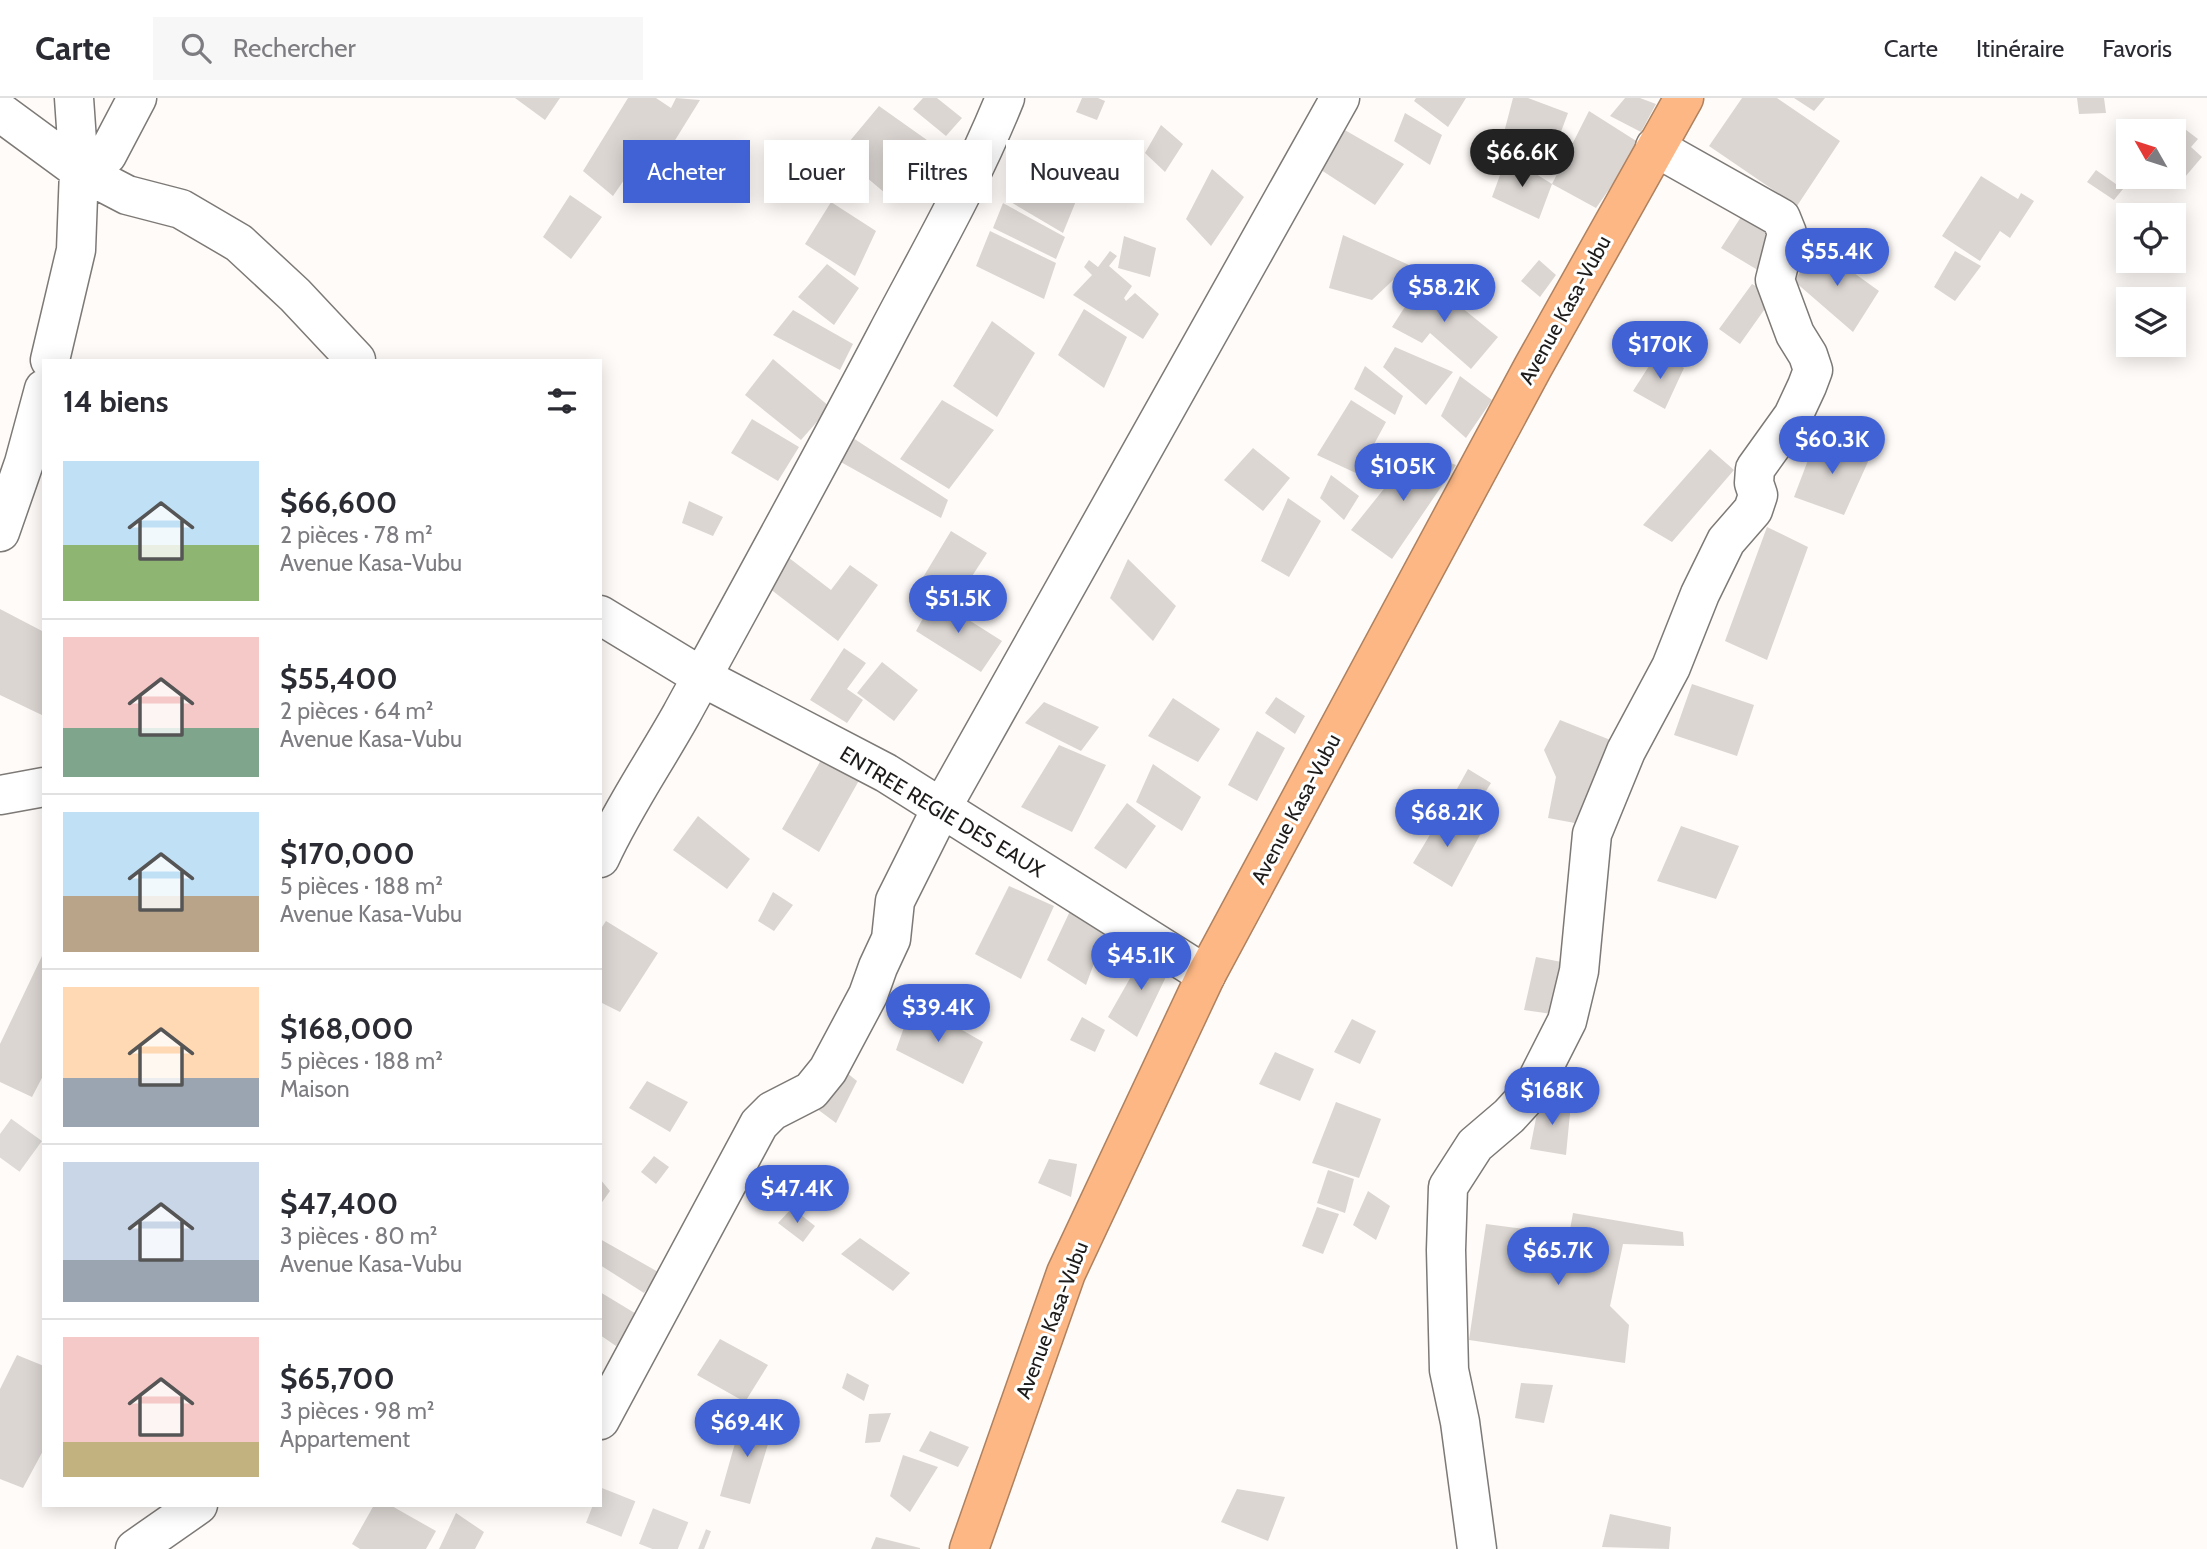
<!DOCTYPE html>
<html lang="fr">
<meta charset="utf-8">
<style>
:root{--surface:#fff;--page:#f7f7f7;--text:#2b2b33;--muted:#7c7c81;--line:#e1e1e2;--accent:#4062d4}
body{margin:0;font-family:Cabin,sans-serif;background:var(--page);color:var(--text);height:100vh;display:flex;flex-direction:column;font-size:26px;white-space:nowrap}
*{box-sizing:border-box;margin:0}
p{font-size:23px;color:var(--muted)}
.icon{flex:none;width:38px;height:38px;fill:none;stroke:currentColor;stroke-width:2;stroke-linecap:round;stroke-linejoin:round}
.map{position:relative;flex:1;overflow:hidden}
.sheet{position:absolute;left:42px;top:261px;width:560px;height:1148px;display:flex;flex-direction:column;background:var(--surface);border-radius:0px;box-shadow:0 4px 18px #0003}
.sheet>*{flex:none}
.top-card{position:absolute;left:623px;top:42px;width:665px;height:63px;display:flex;gap:14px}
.needle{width:46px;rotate:309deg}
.controls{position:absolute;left:2116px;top:21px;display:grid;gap:14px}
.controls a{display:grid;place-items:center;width:70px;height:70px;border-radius:0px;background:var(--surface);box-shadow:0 4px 18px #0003;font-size:35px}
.price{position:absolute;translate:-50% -60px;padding:0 16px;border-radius:24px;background:var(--accent);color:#fff;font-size:23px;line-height:46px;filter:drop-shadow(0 2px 4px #0008)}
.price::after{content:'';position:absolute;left:50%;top:42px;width:21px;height:16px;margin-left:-10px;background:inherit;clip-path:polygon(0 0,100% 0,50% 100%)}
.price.active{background:#222;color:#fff}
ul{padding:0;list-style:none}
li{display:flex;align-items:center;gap:21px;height:175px;padding:0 21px}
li+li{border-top:2px solid var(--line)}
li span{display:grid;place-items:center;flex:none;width:196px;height:140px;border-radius:0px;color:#555}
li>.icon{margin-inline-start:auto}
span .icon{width:84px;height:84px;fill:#fffc;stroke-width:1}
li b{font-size:30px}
h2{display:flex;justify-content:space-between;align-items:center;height:84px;padding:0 21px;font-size:30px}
.chip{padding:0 24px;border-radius:0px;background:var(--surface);box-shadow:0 4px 18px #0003;font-size:24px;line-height:63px}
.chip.active{background:var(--accent);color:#fff}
header{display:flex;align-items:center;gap:42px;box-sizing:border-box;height:98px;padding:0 35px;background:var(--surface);border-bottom:2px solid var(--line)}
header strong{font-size:33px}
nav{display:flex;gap:38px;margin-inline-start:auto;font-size:24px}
.search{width:490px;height:63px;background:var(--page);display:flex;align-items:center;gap:18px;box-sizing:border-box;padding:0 24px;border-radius:0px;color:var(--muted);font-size:26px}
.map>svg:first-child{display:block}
.building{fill:#dbd6d2}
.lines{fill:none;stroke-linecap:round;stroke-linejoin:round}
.minor-tunnel{stroke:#dddad7;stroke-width:38;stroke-dasharray:38 19;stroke-linecap:butt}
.minor-casing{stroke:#7d7976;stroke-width:41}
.highway-casing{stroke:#ae815f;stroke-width:41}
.minor{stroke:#fff;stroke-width:38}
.highway{stroke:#fcb784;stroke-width:38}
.labels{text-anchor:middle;stroke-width:6;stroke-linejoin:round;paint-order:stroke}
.street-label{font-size:21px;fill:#1e1c1b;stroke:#fff}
</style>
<header>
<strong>Carte</strong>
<div class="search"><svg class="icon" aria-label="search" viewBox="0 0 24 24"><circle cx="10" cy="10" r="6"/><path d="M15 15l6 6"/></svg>Rechercher</div>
<nav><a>Carte</a><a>Itinéraire</a><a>Favoris</a></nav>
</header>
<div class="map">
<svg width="2207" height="1451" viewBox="0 0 2207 1451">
<rect width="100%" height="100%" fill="#fffbf8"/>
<path class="building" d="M515,0H560L545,22Z
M628,0H656L671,10L676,0L700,2L659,68L642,56L613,98L583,73Z
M923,0H937L962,20L946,38L913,11Z
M1082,0H1098L1105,3L1097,22L1076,14Z
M1416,0H1466L1448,29L1414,3Z
M1513,0H1528L1568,15L1547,71L1501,46Z
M1625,0H1640L1656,6L1641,34L1610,18Z
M1742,0H1777L1840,43L1797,108L1709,48Z
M1794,0H1825L1814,13Z
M2077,0H2104L2106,15L2079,16Z
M879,8L934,47L892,101L839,56Z
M1589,13L1641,46L1596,110L1552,86Z
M1405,15L1442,37L1430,67L1394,43Z
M1161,27L1183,46L1165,74L1145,55Z
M2181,28L2198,41L2191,49L2202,59L2179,86L2170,79H2174V33H2159L2163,30Z
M1343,31L1404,66L1375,107L1321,72Z
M1507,58L1552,86L1539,121L1492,99Z
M1023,71L1076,103L1063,135L1009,103Z
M1212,71L1244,99L1211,148L1186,121Z
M2096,72L2123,91L2114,102L2087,84Z
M1981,78L2018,101L2021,95L2034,103L2010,140L2000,133L1980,163L1942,138Z
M570,97L602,119L571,161L543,139Z
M831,104L876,133L855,178L805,146Z
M1003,105L1065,139L1056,161L993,130Z
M1750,105L1779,121L1761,174L1721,150Z
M990,133L1056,165L1044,201L976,168Z
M1343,137L1409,167L1372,202L1329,190Z
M1124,138L1156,150L1150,179L1118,170Z
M1818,149L1879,193L1853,234L1794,183Z
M1110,153L1117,158L1109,168L1132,188L1124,200L1126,203L1135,195L1159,216L1143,241L1073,197L1092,177L1084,169L1089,162L1098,169Z
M1955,153L1981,168L1955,203L1934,189Z
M1539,162L1556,177L1540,199L1521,183Z
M827,166L859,190L834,227L798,199Z
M1424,179L1498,239L1471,271L1430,235L1422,245L1392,229Z
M1752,186L1774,198L1740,246L1719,231Z
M1084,211L1127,239L1104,290L1058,257Z
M793,212L853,246L840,272L773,237Z
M992,223L1035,255L997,319L953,288Z
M1395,249L1453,274L1426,307L1383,269Z
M1658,254L1684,270L1665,311L1633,293Z
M773,261L830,309L801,342L745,297Z
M1365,268L1403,298L1395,317L1354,291Z
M1460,278L1492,302L1466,340L1441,318Z
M942,302L994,332L949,391L900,361Z
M1351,302L1386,324L1358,376L1317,357Z
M752,321L799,349L778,383L731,355Z
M853,340L948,402L941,420L839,363Z
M1816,341L1871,357L1844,417L1794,399Z
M1253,350L1290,380L1263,413L1224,382Z
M1710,351L1734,372L1672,444L1643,427Z
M1415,352L1456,367L1392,461L1351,432Z
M1331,377L1359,398L1344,422L1320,400Z
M1288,400L1321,423L1289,479L1261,463Z
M689,403L723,419L713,438L682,425Z
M1767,429L1808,449L1767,562L1725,543Z
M951,433L987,455L956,503L922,481Z
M780,453L831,492L850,467L878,487L838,543L761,484Z
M1128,461L1176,508L1153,543L1110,500Z
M934,500L1002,543L981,574L916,533Z
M0,511L44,534V618L0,597Z
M844,550L866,565L847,591L863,602L847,625L810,602Z
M882,564L918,592L894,623L857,595Z
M1692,586L1754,607L1737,658L1674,637Z
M1276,599L1305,618L1295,636L1265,615Z
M1173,600L1220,631L1198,664L1148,638Z
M1044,604L1099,629L1081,653L1025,625Z
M1560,622L1613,643L1580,726L1548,720L1556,679L1544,652Z
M1257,633L1285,650L1257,703L1228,687Z
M1059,647L1106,667L1072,734L1021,709Z
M825,655L862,677L819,754L782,731Z
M1153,666L1201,699L1182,733L1136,704Z
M1468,671L1491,685L1470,719L1448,707Z
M1127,705L1156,728L1126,771L1094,750Z
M1443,715L1481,735L1452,789L1413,765Z
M698,718L750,761L727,791L673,752Z
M1681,728L1739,748L1716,801L1657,783Z
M1009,788L1054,808L1021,881L975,856Z
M773,794L793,807L774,833L758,823Z
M1071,811L1106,833L1086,887L1047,862Z
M606,823L658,855L620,914L600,904V832Z
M1145,854L1176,858L1137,939L1108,919Z
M42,858L44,859V976L32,999L0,984V946Z
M1536,859L1572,866L1559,917L1524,912Z
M913,904L983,944L963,986L896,952Z
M1082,919L1105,932L1095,954L1070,942Z
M1352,921L1376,933L1360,966L1334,954Z
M1275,954L1314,971L1300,1003L1259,986Z
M837,967L857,983L836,1025L809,1005Z
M647,983L688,1004L670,1034L629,1010Z
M1540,1000L1571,1005L1566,1057L1530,1051Z
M1336,1004L1381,1021L1359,1080L1312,1065Z
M654,1058L669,1069L656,1086L641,1074Z
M1049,1061L1077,1066L1071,1099L1038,1085Z
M1328,1072L1354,1081L1345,1115L1317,1105Z
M600,1081L610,1093L600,1107Z
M1368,1093L1390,1108L1376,1142L1353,1127Z
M1317,1109L1339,1116L1323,1156L1302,1148Z
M792,1110L815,1128L803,1144L778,1125Z
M1573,1115L1683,1134L1684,1148L1623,1146L1610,1208L1629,1227L1625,1265L1469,1242L1486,1126L1569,1137Z
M860,1140L910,1175L893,1193L841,1156Z
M600,1141L660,1175L644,1195L600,1167Z
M600,1194L638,1217L616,1248L600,1237Z
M720,1241L768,1267L745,1304L697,1277Z
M17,1257L44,1268V1351L23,1390L0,1381V1291Z
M847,1275L869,1287L864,1303L842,1290Z
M1521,1285L1553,1287L1544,1325L1515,1320Z
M891,1315L880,1344L865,1345L869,1316Z
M743,1317L774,1326L750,1406L720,1398Z
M930,1333L969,1349L958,1369L919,1353Z
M903,1357L938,1369L910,1414L890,1398Z
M1237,1391L1285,1399L1268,1443L1221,1424Z
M374,1407H390L436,1433L426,1451H360L352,1446Z
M456,1415L484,1434L475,1451H439Z
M1610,1416L1671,1429L1669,1451L1602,1449Z
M876,1439L920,1450V1451H871Z"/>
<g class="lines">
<path class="minor-tunnel" d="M0,1036L44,1068
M593,1407L704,1451"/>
<defs>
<path id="minor" d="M0,14L79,72L127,97L181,111L239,145L295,197L356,262
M79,72L99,64L107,57L137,0
M50,262L76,152L79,72L74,0
M0,434L24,365L44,291
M600,517L702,579L886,675L1206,877
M0,697L44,689
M600,760C623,710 654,665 681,617C750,491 820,364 887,236C928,158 972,82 1005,0
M600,1322L759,1026L772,1013L811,993L828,972L868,897L878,869L891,841L895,803L941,711L1340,0
M135,1451L198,1407
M1477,1451L1460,1324L1449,1272L1446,1152L1448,1089L1475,1047L1509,1018L1531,994L1567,923L1579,873L1592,736L1626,653L1671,569L1700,496L1726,443L1753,412L1758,397L1754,385L1755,371L1793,318L1807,288L1813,272L1808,257L1795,236L1775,182L1787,135L1781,120L1655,49"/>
<path id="highway" d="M969,1451L1066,1175L1206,877L1533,269L1684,0"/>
</defs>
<use href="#minor" class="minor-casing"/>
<use href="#highway" class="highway-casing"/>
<use href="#minor" class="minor"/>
<use href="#highway" class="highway"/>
</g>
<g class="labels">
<g class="street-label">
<text transform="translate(1565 212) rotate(-61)" y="7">Avenue Kasa-Vubu</text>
<text transform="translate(1296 711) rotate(-62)" y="7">Avenue Kasa-Vubu</text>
<text transform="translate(942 714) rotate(31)" y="7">ENTREE REGIE DES EAUX</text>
<text transform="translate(1052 1222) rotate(-69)" y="7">Avenue Kasa-Vubu</text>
</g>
</g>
</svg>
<div class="controls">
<a><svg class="needle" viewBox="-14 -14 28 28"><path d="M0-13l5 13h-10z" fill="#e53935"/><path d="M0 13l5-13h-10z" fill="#7c7c81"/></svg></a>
<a><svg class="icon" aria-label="locate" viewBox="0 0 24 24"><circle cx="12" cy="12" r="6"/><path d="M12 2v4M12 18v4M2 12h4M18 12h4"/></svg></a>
<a><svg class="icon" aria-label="layers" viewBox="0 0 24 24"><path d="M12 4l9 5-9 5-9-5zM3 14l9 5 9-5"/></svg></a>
</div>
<b class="price active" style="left:1522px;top:91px">$66.6K</b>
<b class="price" style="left:1837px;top:190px">$55.4K</b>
<b class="price" style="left:1444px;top:226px">$58.2K</b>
<b class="price" style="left:1660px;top:283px">$170K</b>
<b class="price" style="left:1832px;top:378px">$60.3K</b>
<b class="price" style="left:1403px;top:405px">$105K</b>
<b class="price" style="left:958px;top:537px">$51.5K</b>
<b class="price" style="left:1447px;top:751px">$68.2K</b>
<b class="price" style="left:1141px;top:894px">$45.1K</b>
<b class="price" style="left:938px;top:946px">$39.4K</b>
<b class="price" style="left:1552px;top:1029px">$168K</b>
<b class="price" style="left:797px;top:1127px">$47.4K</b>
<b class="price" style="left:1558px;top:1189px">$65.7K</b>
<b class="price" style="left:747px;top:1361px">$69.4K</b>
<div class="top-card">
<a class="chip active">Acheter</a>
<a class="chip">Louer</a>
<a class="chip">Filtres</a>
<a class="chip">Nouveau</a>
</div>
<section class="sheet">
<h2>14 biens<svg class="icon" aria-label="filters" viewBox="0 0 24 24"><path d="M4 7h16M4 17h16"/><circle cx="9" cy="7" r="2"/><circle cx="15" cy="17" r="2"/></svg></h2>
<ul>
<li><span style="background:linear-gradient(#bfe0f5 60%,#8fb573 0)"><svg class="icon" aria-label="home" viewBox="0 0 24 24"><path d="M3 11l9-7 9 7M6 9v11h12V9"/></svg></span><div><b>$66,600</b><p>2 pièces · 78 m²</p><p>Avenue Kasa-Vubu</p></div></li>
<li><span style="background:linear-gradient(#f6c9c9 65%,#7fa58c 0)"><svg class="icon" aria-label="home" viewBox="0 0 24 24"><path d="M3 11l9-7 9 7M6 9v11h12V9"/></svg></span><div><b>$55,400</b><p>2 pièces · 64 m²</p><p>Avenue Kasa-Vubu</p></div></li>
<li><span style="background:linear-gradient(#bfe0f5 60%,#b9a48a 0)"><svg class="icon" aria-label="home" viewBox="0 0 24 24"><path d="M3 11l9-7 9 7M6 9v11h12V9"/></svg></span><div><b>$170,000</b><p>5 pièces · 188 m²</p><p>Avenue Kasa-Vubu</p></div></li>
<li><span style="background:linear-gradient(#ffd9b3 65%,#9aa5b1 0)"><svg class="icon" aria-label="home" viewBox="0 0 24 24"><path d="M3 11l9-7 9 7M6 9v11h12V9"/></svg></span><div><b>$168,000</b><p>5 pièces · 188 m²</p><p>Maison</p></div></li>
<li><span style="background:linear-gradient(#c9d6e8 70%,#9aa5b1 0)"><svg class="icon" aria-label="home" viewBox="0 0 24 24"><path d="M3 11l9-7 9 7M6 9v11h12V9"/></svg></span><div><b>$47,400</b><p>3 pièces · 80 m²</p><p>Avenue Kasa-Vubu</p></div></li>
<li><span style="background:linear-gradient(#f6c9c9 75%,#c2b280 0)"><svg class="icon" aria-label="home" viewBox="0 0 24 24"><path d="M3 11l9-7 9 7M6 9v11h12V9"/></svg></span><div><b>$65,700</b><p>3 pièces · 98 m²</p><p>Appartement</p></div></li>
</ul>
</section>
</div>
